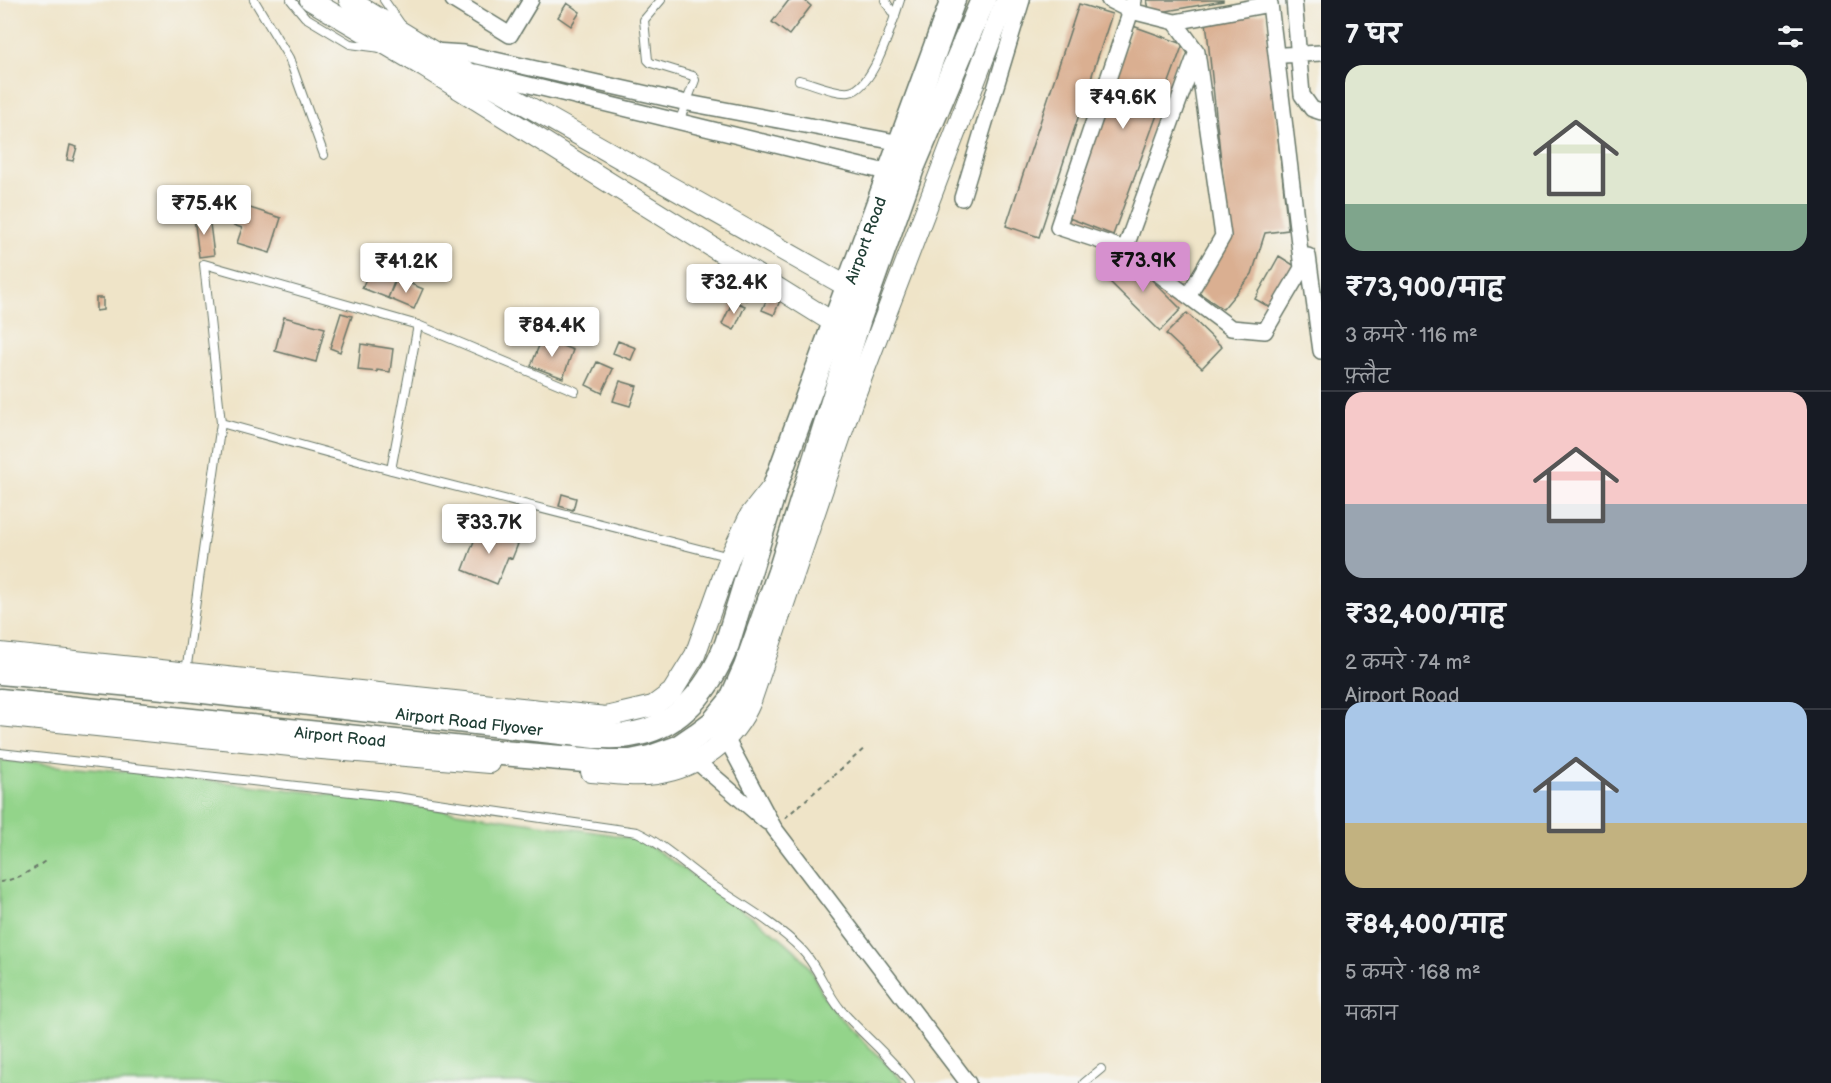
<!DOCTYPE html>
<html lang="hi">
<meta charset="utf-8">
<style>
:root{--surface:#171b24;--page:#242831;--text:#f1f3f6;--muted:#9ea1a6;--line:#363941;--accent:#d690ce}
body{margin:0;font-family:"Balsamiq Sans","Playpen Sans Deva",sans-serif;background:var(--page);color:var(--text);height:100vh;display:flex;flex-direction:column;font-size:22px;white-space:nowrap}
*{box-sizing:border-box;margin:0}
p{font-size:20px;color:var(--muted)}
.icon{flex:none;width:33px;height:33px;fill:none;stroke:currentColor;stroke-width:2;stroke-linecap:round;stroke-linejoin:round}
.map{position:relative;flex:1;overflow:hidden}
.panel{display:flex;flex-direction:column;background:var(--surface);width:510px}
.panel>*{flex:none}
.price{position:absolute;translate:-50% -51px;padding:0 14px;border-radius:6px;background:#fff;color:#222;font-size:20px;line-height:39px;filter:drop-shadow(0 2px 3px #0008)}
.price::after{content:'';position:absolute;left:50%;top:36px;width:18px;height:14px;margin-left:-9px;background:inherit;clip-path:polygon(0 0,100% 0,50% 100%)}
.price.active{background:var(--accent);color:#111}
ul{padding:0;list-style:none}
li{display:grid;align-content:center;gap:12px;height:318px;padding:0 24px}
li+li{border-top:2px solid var(--line)}
li span{display:grid;place-items:center;height:186px;border-radius:18px;color:#555}
li>.icon{margin-inline-start:auto}
span .icon{width:108px;height:108px;fill:#fffc;stroke-width:1}
li b{font-size:26px}
h2{display:flex;justify-content:space-between;align-items:center;height:72px;padding:0 24px;font-size:26px}
main{display:flex;flex:1;min-height:0}
.map>svg:first-child{display:block}
.green{fill:#93d48a;stroke:#59885f;stroke-width:1.5}
.building{fill:#daaf91}
.lines{fill:none;stroke-linecap:round;stroke-linejoin:round}
.service-casing{stroke:#687768;stroke-width:10}
.minor-casing{stroke:#687768;stroke-width:18}
.tertiary-casing{stroke:#687768;stroke-width:22}
.primary-casing{stroke:#687768;stroke-width:27}
.path{stroke:#687768;stroke-width:2;stroke-dasharray:4.5 4.5;stroke-linecap:butt}
.service{stroke:#fff;stroke-width:8}
.minor{stroke:#fff;stroke-width:15}
.tertiary{stroke:#fff;stroke-width:20}
.primary{stroke:#fff;stroke-width:24}
.labels{text-anchor:middle;stroke-width:4.5;stroke-linejoin:round;paint-order:stroke}
.street-label{font-size:16px;fill:#1f3d34;stroke:#f6f6f2}
</style>
<main>
<div class="map">
<svg width="1321" height="1083" viewBox="0 0 1321 1083">
<rect width="100%" height="100%" fill="#f6f6f2"/>
<filter id="ink" filterUnits="userSpaceOnUse"><feTurbulence type="fractalNoise" baseFrequency=".0167" numOctaves="2"/><feDisplacementMap in="SourceGraphic" scale="12" xChannelSelector="R" yChannelSelector="G"/><feConvolveMatrix kernelMatrix="1 2 1 2 8 2 1 2 1" color-interpolation-filters="sRGB"/></filter>
<filter id="wash" filterUnits="userSpaceOnUse"><feTurbulence type="fractalNoise" baseFrequency=".008" numOctaves="4" result="noise"/><feDisplacementMap in="SourceGraphic" scale="24" xChannelSelector="R" yChannelSelector="G"/><feGaussianBlur stdDeviation="1.35" result="paint"/><feColorMatrix in="noise" values="0 0 0 0 0 0 0 0 0 0 0 0 0 0 0 0 0 1.4 0 .05"/><feComposite in="paint" operator="in"/></filter>
<g filter="url(#wash)">
<rect width="100%" height="100%" fill="#efe4c8"/>
<path class="green" d="M0,760L124,771L346,796L609,834L633,839L655,849L780,937C790,946 802,955 809,967C816,979 821,993 829,1005C851,1033 881,1055 904,1083H0Z"/>
<g id="blocks">
<path class="building" d="M789,0H804L811,6L789,35L772,22Z
M1147,0H1223V1L1150,14Z
M567,3L580,12L571,26L558,17Z
M1079,4L1112,14L1039,237L1006,226Z
M1265,13L1288,230L1265,233L1252,274L1223,309L1198,292L1229,236L1206,21Z
M1133,26L1183,44L1113,235L1064,216Z
M70,145L77,147L73,161L67,160Z
M247,207L281,218L270,253L237,243L242,228L231,224L236,209L245,212Z
M209,216L214,255L199,257L194,217Z
M1127,255L1181,309L1160,331L1105,277Z
M1279,256L1295,266L1271,308L1255,299Z
M371,267L396,277L388,298L362,288Z
M397,278L423,289L414,309L388,298Z
M739,285L750,290L746,300L735,295Z
M770,292L781,298L774,315L762,310Z
M96,298H103V310L96,311Z
M733,301L745,306L734,330L722,324Z
M341,313L352,316L340,352L330,348Z
M1187,313L1222,347L1202,368L1166,334Z
M284,317L325,328L316,362L275,351Z
M542,338L573,350L563,378L531,366Z
M618,341L636,348L631,360L613,353Z
M361,344L393,349L390,372L377,370V372L358,370Z
M597,362L613,369L602,393L586,385Z
M620,381L637,386L630,406L613,401Z
M562,494L576,498L573,510L559,506Z
M476,527L518,544L512,559L508,557L497,584L463,570L474,541L471,540Z"/>
</g>
</g>
<g filter="url(#ink)">
<use href="#blocks" fill-opacity="0" stroke="#687768" stroke-width="1.5"/>
<g class="lines">
<defs>
<path id="service" d="M254,0L289,58L324,155
M291,0L305,17L350,44L381,48
M384,0L402,26
M661,0L644,20L648,60L651,63L693,76L695,80L679,122
M885,0L895,17
M799,80C812,83 837,94 849,92C874,89 893,21 900,0
M221,423L391,470L730,557
M391,470L418,325
M186,672L221,423L204,264L418,325L575,391
M0,753L396,797L637,832C663,844 684,865 708,882C736,901 778,925 801,949C818,966 825,991 841,1010C863,1035 890,1056 910,1083
M1084,1083L1101,1069"/>
<path id="minor" d="M453,0L510,35L531,0
M1109,0L1131,11L1175,22L1270,4L1302,268L1265,331L1231,328L1125,249L1058,227L1131,11L1134,0
M1294,0L1302,95L1312,109L1321,112
M1175,22L1197,52L1223,236L1188,296
M433,51L464,53L683,102L901,143
M1284,55L1321,53
M476,72L890,173
M962,198L1022,0
M1125,249L1196,54
M1308,256L1321,351
M727,740L774,828L968,1083
M696,761L767,822"/>
<path id="tertiary" d="M310,0L424,67L834,323
M349,0L462,69L848,287
M0,653L606,717L653,706L672,692L695,655L730,557L750,515L773,486
M0,716L310,748L490,763
M591,772C613,774 635,777 656,774C698,768 735,740 751,701L852,403L1006,0"/>
<g id="primary">
<path id="s1" d="M0,672L186,689L596,736C607,736 619,737 629,735C680,728 709,689 727,644L777,481L953,0"/>
<path id="s2" d="M0,701L502,753L608,762H631L650,758L678,748L697,735L713,723L731,701L746,667L780,572L859,318L912,168L983,0"/>
</g>
</defs>
<use href="#service" class="service-casing"/>
<use href="#minor" class="minor-casing"/>
<use href="#tertiary" class="tertiary-casing"/>
<use href="#primary" class="primary-casing"/>
<path class="path" d="M785,818L865,748
M0,882C18,879 33,870 48,859"/>
<use href="#service" class="service"/>
<use href="#minor" class="minor"/>
<use href="#tertiary" class="tertiary"/>
<use href="#primary" class="primary"/>
</g>
</g>
<g class="labels">
<g class="street-label">
<text dy="6" stroke="none"><textPath href="#s1" startOffset="1200">Airport Road</textPath></text>
<text dy="6" stroke="none"><textPath href="#s1" startOffset="472">Airport Road Flyover</textPath></text>
<text dy="6" stroke="none"><textPath href="#s2" startOffset="342">Airport Road</textPath></text>
</g>
</g>
</svg>
<b class="price" style="left:1123px;top:130px">₹49.6K</b>
<b class="price" style="left:204px;top:236px">₹75.4K</b>
<b class="price active" style="left:1143px;top:293px">₹73.9K</b>
<b class="price" style="left:406px;top:294px">₹41.2K</b>
<b class="price" style="left:734px;top:315px">₹32.4K</b>
<b class="price" style="left:552px;top:358px">₹84.4K</b>
<b class="price" style="left:489px;top:555px">₹33.7K</b>
</div>
<section class="panel">
<h2>7 घर<svg class="icon" aria-label="filters" viewBox="0 0 24 24"><path d="M4 7h16M4 17h16"/><circle cx="9" cy="7" r="2"/><circle cx="15" cy="17" r="2"/></svg></h2>
<ul>
<li><span style="background:linear-gradient(#dfe7d0 75%,#7fa58c 0)"><svg class="icon" aria-label="home" viewBox="0 0 24 24"><path d="M3 11l9-7 9 7M6 9v11h12V9"/></svg></span><div><b>₹73,900/माह</b><p>3 कमरे · 116 m²</p><p>फ़्लैट</p></div></li>
<li><span style="background:linear-gradient(#f6c9c9 60%,#9aa5b1 0)"><svg class="icon" aria-label="home" viewBox="0 0 24 24"><path d="M3 11l9-7 9 7M6 9v11h12V9"/></svg></span><div><b>₹32,400/माह</b><p>2 कमरे · 74 m²</p><p>Airport Road</p></div></li>
<li><span style="background:linear-gradient(#a9c7e8 65%,#c2b280 0)"><svg class="icon" aria-label="home" viewBox="0 0 24 24"><path d="M3 11l9-7 9 7M6 9v11h12V9"/></svg></span><div><b>₹84,400/माह</b><p>5 कमरे · 168 m²</p><p>मकान</p></div></li>
</ul>
</section>
</main>
